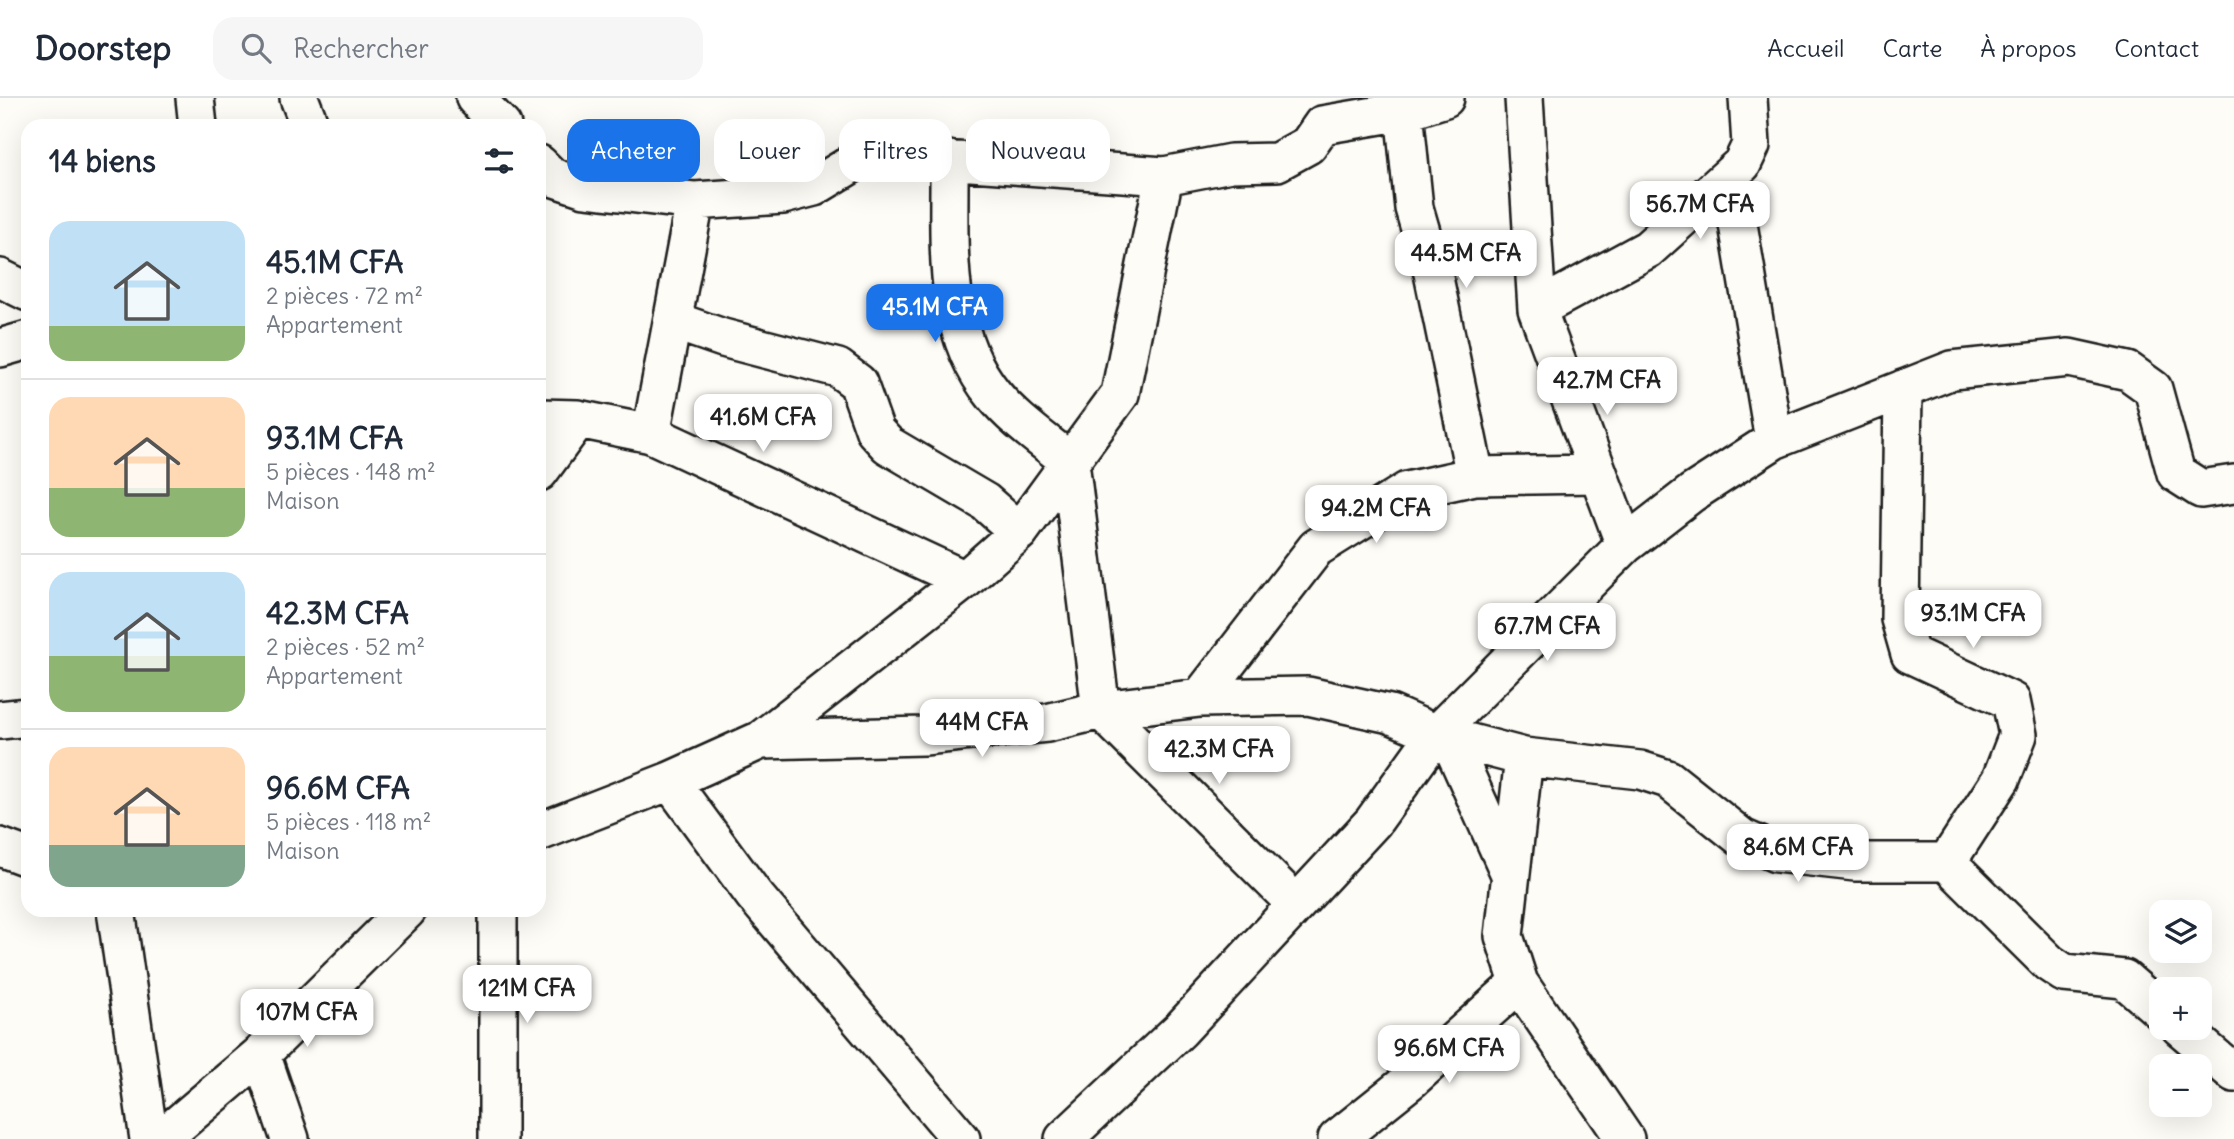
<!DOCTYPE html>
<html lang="fr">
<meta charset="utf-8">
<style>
:root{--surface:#fff;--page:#f6f6f7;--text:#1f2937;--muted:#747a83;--line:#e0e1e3;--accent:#1a73e8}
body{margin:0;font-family:Delius,sans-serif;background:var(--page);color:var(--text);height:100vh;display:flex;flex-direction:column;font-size:26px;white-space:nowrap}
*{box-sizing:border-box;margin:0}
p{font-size:23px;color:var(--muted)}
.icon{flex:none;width:38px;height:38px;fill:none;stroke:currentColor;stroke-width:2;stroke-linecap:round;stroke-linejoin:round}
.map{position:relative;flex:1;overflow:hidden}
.drawer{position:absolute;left:21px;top:21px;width:525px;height:798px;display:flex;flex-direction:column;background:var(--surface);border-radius:21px;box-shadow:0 7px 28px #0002}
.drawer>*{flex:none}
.top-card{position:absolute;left:567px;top:21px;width:665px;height:63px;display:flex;gap:14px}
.tools{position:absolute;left:2149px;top:802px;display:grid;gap:14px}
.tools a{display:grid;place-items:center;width:63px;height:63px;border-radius:14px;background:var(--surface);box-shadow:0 7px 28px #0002;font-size:35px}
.price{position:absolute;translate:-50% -60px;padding:0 16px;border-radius:14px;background:#fff;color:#222;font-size:23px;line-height:46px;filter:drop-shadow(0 2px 4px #0008)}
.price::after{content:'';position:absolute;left:50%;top:42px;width:21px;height:16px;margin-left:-10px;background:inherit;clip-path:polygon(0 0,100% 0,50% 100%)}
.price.active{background:var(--accent);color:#fff}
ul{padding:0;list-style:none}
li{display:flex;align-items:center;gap:21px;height:175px;padding:0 28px}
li+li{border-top:2px solid var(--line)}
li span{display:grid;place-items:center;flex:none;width:196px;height:140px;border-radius:21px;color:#555}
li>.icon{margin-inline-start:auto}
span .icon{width:84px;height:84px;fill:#fffc;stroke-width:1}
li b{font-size:30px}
h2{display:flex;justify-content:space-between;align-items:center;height:84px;padding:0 28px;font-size:30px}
.tag{padding:0 24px;border-radius:21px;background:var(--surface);box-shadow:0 7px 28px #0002;font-size:24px;line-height:63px}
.tag.active{background:var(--accent);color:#fff}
header{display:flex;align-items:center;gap:42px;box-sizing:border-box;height:98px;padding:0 35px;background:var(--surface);border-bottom:2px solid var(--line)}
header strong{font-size:33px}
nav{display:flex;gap:38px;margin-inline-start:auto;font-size:24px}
.search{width:490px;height:63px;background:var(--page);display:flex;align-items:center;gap:18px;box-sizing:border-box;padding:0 24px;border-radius:21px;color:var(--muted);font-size:26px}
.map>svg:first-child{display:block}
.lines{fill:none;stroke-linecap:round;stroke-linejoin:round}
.street-casing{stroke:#1c1c1c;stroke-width:42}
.street{stroke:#fdfcf7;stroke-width:37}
</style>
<header>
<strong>Doorstep</strong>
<div class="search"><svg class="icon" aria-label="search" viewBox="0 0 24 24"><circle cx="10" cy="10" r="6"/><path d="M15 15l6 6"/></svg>Rechercher</div>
<nav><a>Accueil</a><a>Carte</a><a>À propos</a><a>Contact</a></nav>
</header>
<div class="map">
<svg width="2234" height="1041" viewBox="0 0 2234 1041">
<rect width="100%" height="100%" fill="#fdfcf7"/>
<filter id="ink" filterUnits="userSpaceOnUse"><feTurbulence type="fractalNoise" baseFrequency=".0143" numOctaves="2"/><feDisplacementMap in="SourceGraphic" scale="14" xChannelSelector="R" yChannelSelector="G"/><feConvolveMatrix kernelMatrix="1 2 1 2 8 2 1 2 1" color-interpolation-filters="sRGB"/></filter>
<g filter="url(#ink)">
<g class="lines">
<defs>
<path id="street" d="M195,0L198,28
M299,0L310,28
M475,0L502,28
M1524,0L1537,211L1625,447
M1404,13L1414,110L1433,175L1475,378
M949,62C950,141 940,232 994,297C1014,322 1045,343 1070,364L1101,612L1296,806
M539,66L552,79L585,90L695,103L783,97L814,89L855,64L887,58L1164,78L1231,65L1277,64L1308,47L1322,27L1404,13L1445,0
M1730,78L1774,342
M0,180L28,194
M1537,211L1648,151L1742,66L1751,47L1748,0
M674,223L723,240L838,270L858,285L875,333L888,347L985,404L1019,434
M0,250L28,242
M1903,291L1900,521L1910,556L2011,603L2018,637L2001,681L1947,764
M539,320L578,321L651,336L965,482
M651,336L695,103
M539,374L578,321
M1200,600L1316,450L1407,393L1475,378L1598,376
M0,622L28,619
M1449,640L1510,776
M761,642L965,482L1019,434L1120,296L1164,78
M1524,659L1504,838L1519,885L1625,1041
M670,683L754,797L961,1041
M539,734L670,683L761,642L924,638L1047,625L1101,612L1200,600L1308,598L1390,616L1436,636L1524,659L1640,672L1668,681L1742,740L1776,755L1855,764H1947L2049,865L2064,875L2124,881L2161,913
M0,749L27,759
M116,812L149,1041
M2180,929L2234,975
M261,956L290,1041
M161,1041L261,956L407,812
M498,1041V812
M1064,1041L1180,932L1373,724L1436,636L1625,447L1692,395L1774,342L1952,272L2069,260L2128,273L2153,291L2176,375L2201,391L2234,386
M1337,1041L1412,981L1519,885"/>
</defs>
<use href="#street" class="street-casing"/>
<use href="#street" class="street"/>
</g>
</g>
</svg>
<div class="tools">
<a><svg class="icon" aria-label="layers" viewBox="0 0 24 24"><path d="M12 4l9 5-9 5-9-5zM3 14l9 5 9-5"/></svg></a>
<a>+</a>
<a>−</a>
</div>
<b class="price" style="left:1700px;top:143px">56.7M CFA</b>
<b class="price" style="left:1466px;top:192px">44.5M CFA</b>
<b class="price active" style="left:935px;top:246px">45.1M CFA</b>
<b class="price" style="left:1607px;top:319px">42.7M CFA</b>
<b class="price" style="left:763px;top:356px">41.6M CFA</b>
<b class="price" style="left:1376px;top:447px">94.2M CFA</b>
<b class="price" style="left:1973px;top:552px">93.1M CFA</b>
<b class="price" style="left:1547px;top:565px">67.7M CFA</b>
<b class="price" style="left:982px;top:661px">44M CFA</b>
<b class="price" style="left:1219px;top:688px">42.3M CFA</b>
<b class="price" style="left:1798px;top:786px">84.6M CFA</b>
<b class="price" style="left:527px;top:927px">121M CFA</b>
<b class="price" style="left:307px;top:951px">107M CFA</b>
<b class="price" style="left:1449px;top:987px">96.6M CFA</b>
<div class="top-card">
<a class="tag active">Acheter</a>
<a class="tag">Louer</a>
<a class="tag">Filtres</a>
<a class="tag">Nouveau</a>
</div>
<section class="drawer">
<h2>14 biens<svg class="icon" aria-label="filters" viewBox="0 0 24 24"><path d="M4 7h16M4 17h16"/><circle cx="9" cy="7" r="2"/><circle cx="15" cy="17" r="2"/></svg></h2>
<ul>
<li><span style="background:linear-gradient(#bfe0f5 75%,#8fb573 0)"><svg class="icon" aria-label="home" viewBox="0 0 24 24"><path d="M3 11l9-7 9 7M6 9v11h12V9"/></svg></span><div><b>45.1M CFA</b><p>2 pièces · 72 m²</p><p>Appartement</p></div></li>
<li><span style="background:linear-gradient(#ffd9b3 65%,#8fb573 0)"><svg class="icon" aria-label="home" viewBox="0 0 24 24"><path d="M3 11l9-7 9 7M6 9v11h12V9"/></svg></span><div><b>93.1M CFA</b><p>5 pièces · 148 m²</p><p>Maison</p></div></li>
<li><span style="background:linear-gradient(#bfe0f5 60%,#8fb573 0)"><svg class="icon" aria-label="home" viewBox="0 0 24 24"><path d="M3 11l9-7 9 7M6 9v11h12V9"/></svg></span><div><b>42.3M CFA</b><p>2 pièces · 52 m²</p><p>Appartement</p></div></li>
<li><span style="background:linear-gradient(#ffd9b3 70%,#7fa58c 0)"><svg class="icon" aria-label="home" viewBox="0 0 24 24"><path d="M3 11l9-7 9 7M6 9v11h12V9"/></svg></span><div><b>96.6M CFA</b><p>5 pièces · 118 m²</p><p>Maison</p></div></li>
</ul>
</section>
</div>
